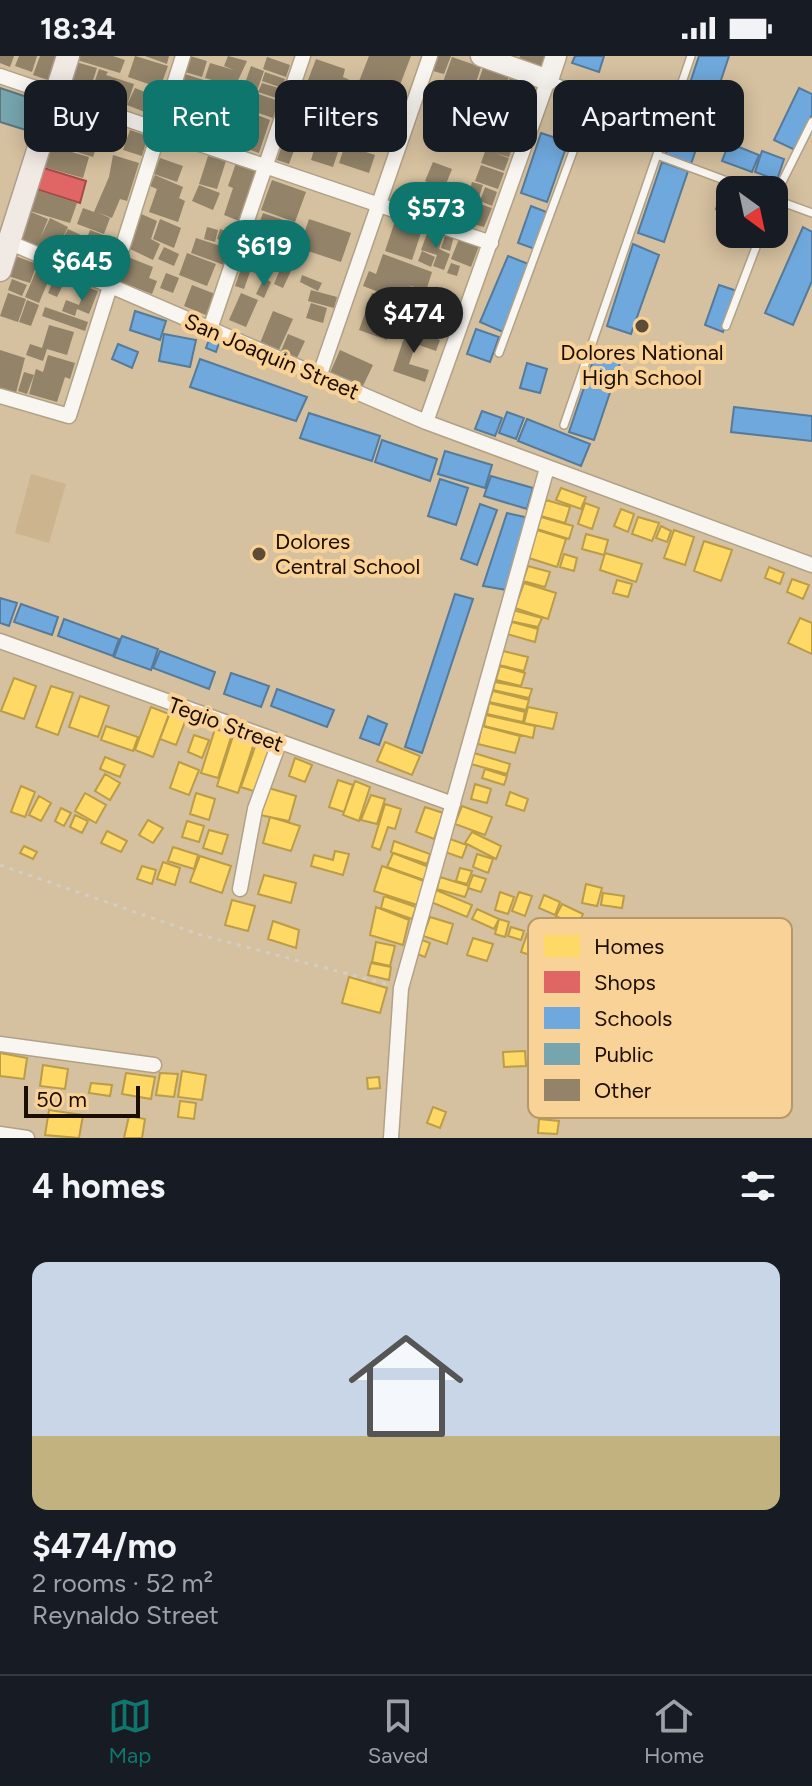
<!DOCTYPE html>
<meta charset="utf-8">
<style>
:root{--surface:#171b24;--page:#20242c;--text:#f1f3f6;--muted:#9ea1a6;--line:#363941;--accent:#0f766e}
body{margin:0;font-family:Figtree,sans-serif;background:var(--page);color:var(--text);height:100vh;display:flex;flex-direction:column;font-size:30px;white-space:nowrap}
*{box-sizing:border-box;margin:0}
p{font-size:26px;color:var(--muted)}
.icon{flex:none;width:44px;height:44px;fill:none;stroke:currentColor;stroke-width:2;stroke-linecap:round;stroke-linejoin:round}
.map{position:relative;height:1082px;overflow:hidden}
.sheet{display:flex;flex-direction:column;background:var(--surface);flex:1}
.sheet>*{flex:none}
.top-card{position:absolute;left:24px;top:24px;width:764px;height:72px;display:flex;gap:16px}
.needle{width:52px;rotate:147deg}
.fabs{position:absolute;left:716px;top:120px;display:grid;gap:16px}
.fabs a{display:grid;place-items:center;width:72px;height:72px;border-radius:16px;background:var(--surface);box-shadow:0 4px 20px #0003;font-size:40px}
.scale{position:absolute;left:24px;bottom:20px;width:116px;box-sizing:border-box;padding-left:8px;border:4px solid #1b0d00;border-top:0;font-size:22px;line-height:28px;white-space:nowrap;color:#1b0d00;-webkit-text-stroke:6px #f8d296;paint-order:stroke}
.price{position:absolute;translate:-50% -68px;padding:0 18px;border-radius:28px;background:var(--accent);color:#fff;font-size:26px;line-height:52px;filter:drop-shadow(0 2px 4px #0008)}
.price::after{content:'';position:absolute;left:50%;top:48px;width:24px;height:18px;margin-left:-12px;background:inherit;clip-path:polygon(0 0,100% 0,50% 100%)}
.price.on{background:#222;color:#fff}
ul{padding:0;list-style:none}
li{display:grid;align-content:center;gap:16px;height:424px;padding:0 32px}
li span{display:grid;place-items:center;height:248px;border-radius:16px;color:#555}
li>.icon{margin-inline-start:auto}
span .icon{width:144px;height:144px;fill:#fffc;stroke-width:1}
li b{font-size:34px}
h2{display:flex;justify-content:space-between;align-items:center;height:96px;padding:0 32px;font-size:34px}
.pill{padding:0 28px;border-radius:16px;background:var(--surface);box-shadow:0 4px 20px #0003;font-size:28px;line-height:72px}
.pill.on{background:var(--accent);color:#fff}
.status{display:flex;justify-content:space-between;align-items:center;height:56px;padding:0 40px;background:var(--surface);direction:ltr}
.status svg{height:22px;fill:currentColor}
.menu{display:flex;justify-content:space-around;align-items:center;height:112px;border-top:2px solid var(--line);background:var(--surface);font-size:22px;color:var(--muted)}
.menu a{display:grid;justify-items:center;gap:4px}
.menu .on{color:var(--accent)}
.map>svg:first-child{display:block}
.green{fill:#cbb48e}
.homes{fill:#ffd966;stroke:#bb9c47;stroke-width:2}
.shops{fill:#e06666;stroke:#a54b47;stroke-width:2}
.schools{fill:#6fa8dc;stroke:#567a9a;stroke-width:2}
.public{fill:#76a5af;stroke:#5b777a;stroke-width:2}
.building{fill:#928369}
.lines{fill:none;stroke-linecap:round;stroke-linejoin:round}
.lane-casing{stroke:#b1a187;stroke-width:10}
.street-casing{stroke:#b1a187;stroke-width:17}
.secondary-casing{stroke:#b1a187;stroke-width:23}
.primary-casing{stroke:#b19d8e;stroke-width:25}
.path{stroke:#d3cdc3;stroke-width:3;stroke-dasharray:4 6;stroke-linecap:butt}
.lane{stroke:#f9f6f1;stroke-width:7}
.street{stroke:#f9f6f1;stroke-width:14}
.secondary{stroke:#f4f0eb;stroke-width:20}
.primary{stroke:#f1e9e4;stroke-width:22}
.poi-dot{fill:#5c4c38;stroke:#f8d296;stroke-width:3}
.labels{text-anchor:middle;stroke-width:8;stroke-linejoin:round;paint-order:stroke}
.poi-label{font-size:22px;fill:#1b0d00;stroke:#f8d296}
.street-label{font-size:22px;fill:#1b0d00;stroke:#f8d296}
.key{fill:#f8d296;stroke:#b69769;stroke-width:2}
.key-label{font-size:22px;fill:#1b0d00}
</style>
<div class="status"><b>18:34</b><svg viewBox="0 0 49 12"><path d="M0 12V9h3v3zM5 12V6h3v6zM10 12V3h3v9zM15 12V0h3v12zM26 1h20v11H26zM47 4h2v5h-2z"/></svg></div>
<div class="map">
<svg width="812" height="1082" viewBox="0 0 812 1082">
<rect width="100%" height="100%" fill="#d5c09f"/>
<path class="green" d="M31,418L66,428L49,487L15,477Z"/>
<path class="homes" d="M561,432L586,441L581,453L556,444Z
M546,444L570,451L565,467L541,460Z
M585,447L599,452L592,473L578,468Z
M621,453L634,458L628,476L614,470Z
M541,461L573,470L569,483L537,473Z
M638,461L659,467L652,485L632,478Z
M661,470L671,475L667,486L656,482Z
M537,474L566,483L557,511L529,502Z
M674,474L694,481L685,509L664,502Z
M586,478L608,484L604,499L582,493Z
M704,485L732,494L721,525L694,515Z
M605,497L642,508L636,526L600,514Z
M564,498L577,502L574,515L560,511Z
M528,510L550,516L545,531L523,525Z
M769,511L784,517L780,528L765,522Z
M792,523L809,529L803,543L787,536Z
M617,524L632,528L628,541L613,537Z
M524,527L556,537L548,563L515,552Z
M513,554L542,562L538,571L510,565Z
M800,562L812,567V598L788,587Z
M512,566L538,573L535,586L507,578Z
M503,595L528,601L524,615L499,609Z
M500,610L525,617L521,630L496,624Z
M14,622L36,630L24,663L1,655Z
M495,626L532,633L529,642L493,634Z
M51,630L73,637L58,679L36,671Z
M493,635L529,644L526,654L489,646Z
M80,640L109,650L98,681L69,671Z
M489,647L525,656L523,666L487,658Z
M151,651L169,658L153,701L135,694Z
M528,651L557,657L553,673L524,667Z
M170,657L186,663L176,689L160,683Z
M486,659L535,670L533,682L484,670Z
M106,670L138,681L133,695L101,684Z
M482,670L520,680L515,697L478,688Z
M215,673L232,678L218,722L201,717Z
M194,679L209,684L202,702L188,696Z
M233,680L254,687L238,737L217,730Z
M385,686L420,700L412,719L377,705Z
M256,688L272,694L257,736L241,731Z
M474,697L510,708L507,718L471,708Z
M105,701L125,709L120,721L100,713Z
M295,702L312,709L305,726L289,720Z
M179,706L199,714L189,739L170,732Z
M485,713L507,720L504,729L482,722Z
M105,718L120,727L110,744L95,735Z
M338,724L353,729L344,756L329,751Z
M355,725L370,731L359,765L343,759Z
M475,728L491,733L487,747L471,743Z
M21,730L35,736L25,761L11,756Z
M265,731L296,740L289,765L260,759Z
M510,736L528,743L524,755L506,749Z
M85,737L106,749L96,767L75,755Z
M196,737L215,743L209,764L190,758Z
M371,739L385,743L377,768L361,764Z
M39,740L51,747L41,765L29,759Z
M385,748L401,753L395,773L388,771L380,794L372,791Z
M462,750L492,761L485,779L455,768Z
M425,751L443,757L434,783L416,776Z
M61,752L71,757L64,770L55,765Z
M75,759L88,765L82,777L70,771Z
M270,761L300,770L291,795L263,787Z
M148,764L163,772L153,787L139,779Z
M187,765L204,770L199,786L182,781Z
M209,774L228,779L222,798L203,792Z
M107,775L127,785L121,796L101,787Z
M472,776L501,790L496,803L465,787Z
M450,783L467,789L462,802L445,796Z
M394,785L430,798L427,808L391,796Z
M24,790L37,796L33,803L20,797Z
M173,791L198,799L194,813L168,805Z
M335,795L349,798L343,819L311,810L314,799L333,804Z
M393,797L429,811L424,824L387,811Z
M477,798L493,803L488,817L473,811Z
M200,800L231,810L222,837L190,826Z
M163,806L180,812L175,829L157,823Z
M142,810L156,814L152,828L137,823Z
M382,810L424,825L417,849L374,835Z
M460,812L472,815L467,828L456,825Z
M264,819L296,827L291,847L258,838Z
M473,819L486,823L481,836L468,832Z
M440,821L469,830L465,841L437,833Z
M586,828L602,832L597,850L582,847Z
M436,834L472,849L467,861L431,846Z
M500,836L514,841L508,858L495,854Z
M519,836L532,840L525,860L512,855Z
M603,837L624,840L622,852L601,849Z
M544,839L560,846L555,859L539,852Z
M384,840L416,851L412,863L381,852Z
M232,844L255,850L248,875L225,869Z
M562,848L583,858L577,871L556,860Z
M376,851L409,864L403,889L370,879Z
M477,853L499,863L494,873L472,863Z
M430,861L453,868L447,888L423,880Z
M499,863L509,866L505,881L495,878Z
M273,865L299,874L296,892L268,883Z
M511,871L524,875L521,884L508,880Z
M527,878L543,883L536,901L521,896Z
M473,882L493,888L487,905L467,899Z
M422,884L430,887L425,901L417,898Z
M376,886L395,890L390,910L372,906Z
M371,907L391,911L389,924L368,919Z
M349,921L387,932L380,957L342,947Z
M525,995L526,1010L504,1011L503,996Z
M0,997L27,1002L24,1023L0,1020Z
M43,1009L68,1013L65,1033L40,1030Z
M182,1015L206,1019L202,1044L178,1041Z
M126,1017L155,1021L151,1043L122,1038Z
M160,1017L178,1018L174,1041L156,1039Z
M379,1021L380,1032L368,1033L367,1022Z
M91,1027L112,1029L110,1040L89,1037Z
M180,1045L196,1047L194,1063L178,1061Z
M433,1051L446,1056L440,1072L427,1067Z
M49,1054L83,1059L79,1082L45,1079Z
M129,1060L145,1063L142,1082H124Z
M539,1063L559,1065L557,1078L538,1077Z"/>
<path class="shops" d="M44,112L86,125L80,147L36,133Z"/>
<path class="schools" d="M575,0H604L599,16L572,7Z
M699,0H729L715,42L688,33Z
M799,32L812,38V59L795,94L774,84Z
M685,40L711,49L691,108L665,100Z
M541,77L568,86L547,146L521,137Z
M729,87L759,99L752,116L722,105Z
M762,95L784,103L777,124L755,116Z
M662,106L688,115L664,186L638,177Z
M725,129L739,134H730V157L716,153Z
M531,150L549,157L535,193L518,187Z
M803,171L812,176V225L793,269L765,257Z
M633,188L659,199L631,278L607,270Z
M508,200L531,209L503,276L480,266Z
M719,229L737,235L723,276L705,269Z
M135,255L166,265L160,284L130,274Z
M476,273L499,281L490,306L467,298Z
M164,278L196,284L190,311L159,305Z
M210,281L220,284L216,296L206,292Z
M118,288L138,296L132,312L112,303Z
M598,290L623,298L594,384L569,376Z
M200,303L307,341L296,365L190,331Z
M527,307L547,313L540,337L520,332Z
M734,351L812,360V385L731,376Z
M482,355L502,362L495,380L475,373Z
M507,356L524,362L516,383L499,377Z
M309,357L380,380L372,405L300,382Z
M527,363L590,388L581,410L518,385Z
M382,384L437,403L430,425L375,406Z
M445,395L492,409L485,432L438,418Z
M491,420L533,432L527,453L484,440Z
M440,423L468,432L456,469L428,460Z
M480,448L497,454L477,509L461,503Z
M507,457L529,462L507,534L483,530Z
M455,538L473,543L422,697L405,691Z
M0,542L17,547L9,570L0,567Z
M21,548L58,561L52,579L14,566Z
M64,563L119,583L113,600L58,580Z
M122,580L158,593L151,614L114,601Z
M160,595L215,616L209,633L153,612Z
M231,617L269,630L261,651L224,638Z
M277,633L334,654L327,671L271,650Z
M368,660L387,668L379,689L360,682Z"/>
<path class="public" d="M0,32L39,45L29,75L0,66Z"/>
<path class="building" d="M0,0H14L10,11L0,7Z
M19,0H37L32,16L15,10Z
M40,0H56L48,24L33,19Z
M79,0H113L125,4L120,17L77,4Z
M135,0L168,10L160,32L128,21Z
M145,0H169L167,8Z
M190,0L207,5L202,21L185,16Z
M228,0L247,5L235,31L205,22L210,7L234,14L224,10Z
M369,0H411L395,42L358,28Z
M438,0H451L444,18L433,15Z
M520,0H545L541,11L519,3Z
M267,1L290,9L286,21L263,13Z
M452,1L481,11L473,36L443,26Z
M316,3L345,13L343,21L352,25L349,35L339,31L338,35L308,24Z
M76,6L97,12L88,40L67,34Z
M484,9L510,18L503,39L511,19L536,28L525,59L474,38Z
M251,10L264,15L257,35L244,30Z
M99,13L108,16L106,19L134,28L127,49L91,36Z
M265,16L285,23L282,32L262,25Z
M185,18L210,26L205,43L179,34Z
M262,27L282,33L279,43L258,36Z
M135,32L157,41L150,58L127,49Z
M244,33L279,45L273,62L238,50Z
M329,39L346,44L342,61L324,57Z
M212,40L226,46L220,63L206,57Z
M364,41L400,55L396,67L359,53Z
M176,43L198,50L190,72L169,65Z
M64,49L85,57L77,79L56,72Z
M495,51L523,61L509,101L494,97L509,102L504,115L481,107L486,93L481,91Z
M226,52L244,60L233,86L215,78Z
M247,55L270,64L259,97L234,88L240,71L257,77L241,70Z
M198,57L218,65L212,78L193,70Z
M85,58L105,64L101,77L81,71Z
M355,59L390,72L383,88L349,75Z
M109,69L125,73L119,93L104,89Z
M81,72L101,78L93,101L74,95Z
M55,74L75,80L70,94L50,88Z
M130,74L148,80L142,100L123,94Z
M319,77L342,84L333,111L311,104Z
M284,83L297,87L289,108L277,104Z
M345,89L375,99L369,117L339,107Z
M51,90L89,101L83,122L44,111Z
M113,99L139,107L127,145L120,143L112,162L97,156L110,162L104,178L77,168L83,152L94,156L109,121Z
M208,100L226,105L217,133L199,128Z
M160,102L183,110L177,126L154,118Z
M433,106L452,113L444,133L425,125Z
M236,107L256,115L239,165L224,159L233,132L228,130Z
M481,109L504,117L498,133L475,125Z
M155,119L183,131L179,142L185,145L178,166L149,156L157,133L150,130Z
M272,124L306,136L295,166L261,154Z
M472,126L483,129L478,144L468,140Z
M199,129L220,137L213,154L192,145Z
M485,131L497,136L492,150L480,145Z
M37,134L77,147L70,167L30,155Z
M448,137L459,141L454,156L443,152Z
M467,143L479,148L474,164L480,148L492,152L484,171L459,164Z
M31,156L48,163L40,183L50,162L68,171L61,185L68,173L85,181L71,206L20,182Z
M139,157L157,165L151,183L160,188L153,204L128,192Z
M263,157L295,168L287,188L256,176Z
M160,163L181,172L174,192L153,183Z
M309,163L351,177L341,206L299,192Z
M394,168L421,177L412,204L385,195Z
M207,171L218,174L215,186L204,183Z
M220,173L236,178L232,188L217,183Z
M90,174L114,183L110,193L114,195L105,218L77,207Z
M428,175L443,180L439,193L450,198L444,214L433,210L437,199L421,194Z
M446,177L454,180L450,195L441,192Z
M196,182L230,193L224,209L191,197Z
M459,183L479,190L471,211L451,203Z
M164,191L179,198L174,210L158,203Z
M290,192L299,196L292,212L282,208Z
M422,195L435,201L431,211L418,205Z
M187,197L216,208L207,230L179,219Z
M250,198L261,203L255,217L244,212Z
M383,198L432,216L426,235L408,229L419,234L412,249L363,230L369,215L376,218Z
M15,200L37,208L30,227L8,220Z
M128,201L153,211L149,222L157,225L152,238L118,225Z
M263,204L272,208L265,221L257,217Z
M451,207L460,210L457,220L447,217Z
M39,208L53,214L39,247L25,241Z
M281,211L291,215L283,232L274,228Z
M241,213L250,216L244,233L235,230Z
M166,217L179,222L173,237L160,232Z
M302,219L322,227L318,235L300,226Z
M264,222L271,226L264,242L256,238Z
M12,223L27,229L22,240L8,234Z
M53,225L63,229L57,241L48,237Z
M192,229L215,238L206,259L184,250Z
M86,231L98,235L89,258L77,253L75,260L62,255L66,244L79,249Z
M311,234L337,241L334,252L308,245Z
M8,237L26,243L18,266L0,260Z
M241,237L258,244L246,271L229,264Z
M372,237L400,247L387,284L359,274Z
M439,237L457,243L452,257L434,251Z
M27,244L39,249L31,270L19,266Z
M311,247L327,252L323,267L306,262Z
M45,251L88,266L85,275L42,260Z
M417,253L445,262L441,274L437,273L435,278L411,270Z
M273,255L293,263L279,294L260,287Z
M49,269L74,276L67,299L47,293L43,305L26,299L30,288L42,292Z
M407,273L440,284L436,295L416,288L409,308L429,314L425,326L393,315Z
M288,278L305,285L297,302L281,295Z
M0,294L25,302L16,337L0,332Z
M340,294L373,309L362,332L330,317Z
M48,299L75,307L70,323L65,321L57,346L29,338L36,313L43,316Z
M24,316L34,319L27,338L18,335Z"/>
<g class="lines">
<defs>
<path id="lane" d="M550,24L668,69
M657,99L751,134
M774,142L812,66
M774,143L812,157
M726,270L761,178
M499,297L593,41
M564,369L691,0"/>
<path id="street" d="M0,20L491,187
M4,184L426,366L812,509
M210,273L303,0
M319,321L430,0
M0,340L69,360L183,0
M426,366L548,24
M0,585L453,748
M240,833L255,753L279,687
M0,988L154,1009
M0,1078L27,1082
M391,1082L401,932L547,412"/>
<path id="secondary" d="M481,0L548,24L556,0"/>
<path id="primary" d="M0,214L68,0"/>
</defs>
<use href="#lane" class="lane-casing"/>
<use href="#street" class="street-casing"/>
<use href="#secondary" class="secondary-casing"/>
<use href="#primary" class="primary-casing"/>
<path class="path" d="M0,809L201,879L386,928"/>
<use href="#lane" class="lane"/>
<use href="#street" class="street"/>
<use href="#secondary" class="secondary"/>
<use href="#primary" class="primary"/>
</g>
<g class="poi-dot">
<circle cx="642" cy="270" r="8"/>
<circle cx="259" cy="498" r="8"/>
</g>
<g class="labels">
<g class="poi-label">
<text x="642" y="304">Dolores National<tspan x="642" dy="25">High School</tspan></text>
<text x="275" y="493" text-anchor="start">Dolores<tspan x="275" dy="25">Central School</tspan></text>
</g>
<g class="street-label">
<text transform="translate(272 300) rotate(23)" y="8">San Joaquin Street</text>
<text transform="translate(226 668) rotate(20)" y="8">Tegio Street</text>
</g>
</g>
<rect x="528" y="862" width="264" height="200" rx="12" class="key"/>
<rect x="544" y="879" width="36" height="22" fill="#ffd966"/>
<rect x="544" y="915" width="36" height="22" fill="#e06666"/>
<rect x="544" y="951" width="36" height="22" fill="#6fa8dc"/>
<rect x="544" y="987" width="36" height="22" fill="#76a5af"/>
<rect x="544" y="1023" width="36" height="22" fill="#928369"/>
<g class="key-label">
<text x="594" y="898">Homes</text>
<text x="594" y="934">Shops</text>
<text x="594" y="970">Schools</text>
<text x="594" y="1006">Public</text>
<text x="594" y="1042">Other</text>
</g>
</svg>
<div class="fabs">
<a><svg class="needle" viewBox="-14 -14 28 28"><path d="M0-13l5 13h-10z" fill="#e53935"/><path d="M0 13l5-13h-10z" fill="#9ea1a6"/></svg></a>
</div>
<div class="scale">50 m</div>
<b class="price" style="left:436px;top:194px">$573</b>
<b class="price" style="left:264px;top:232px">$619</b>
<b class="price" style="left:82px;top:247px">$645</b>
<b class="price on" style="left:414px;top:299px">$474</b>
<div class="top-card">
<a class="pill">Buy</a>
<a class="pill on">Rent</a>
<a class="pill">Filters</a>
<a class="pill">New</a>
<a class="pill">Apartment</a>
</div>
</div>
<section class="sheet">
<h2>4 homes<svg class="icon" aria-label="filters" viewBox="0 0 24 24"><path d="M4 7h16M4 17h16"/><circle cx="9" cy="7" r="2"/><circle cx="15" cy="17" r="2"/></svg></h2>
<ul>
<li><span style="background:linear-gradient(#c9d6e8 70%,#c2b280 0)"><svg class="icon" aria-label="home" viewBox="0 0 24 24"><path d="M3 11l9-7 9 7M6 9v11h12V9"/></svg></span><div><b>$474/mo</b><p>2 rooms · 52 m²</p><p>Reynaldo Street</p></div></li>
</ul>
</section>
<nav class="menu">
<a class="on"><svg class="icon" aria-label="map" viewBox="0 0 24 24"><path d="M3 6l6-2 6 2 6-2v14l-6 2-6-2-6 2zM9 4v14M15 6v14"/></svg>Map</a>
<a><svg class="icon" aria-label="saved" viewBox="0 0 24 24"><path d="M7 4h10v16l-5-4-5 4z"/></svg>Saved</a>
<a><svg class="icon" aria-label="home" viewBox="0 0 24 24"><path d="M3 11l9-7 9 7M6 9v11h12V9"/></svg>Home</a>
</nav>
